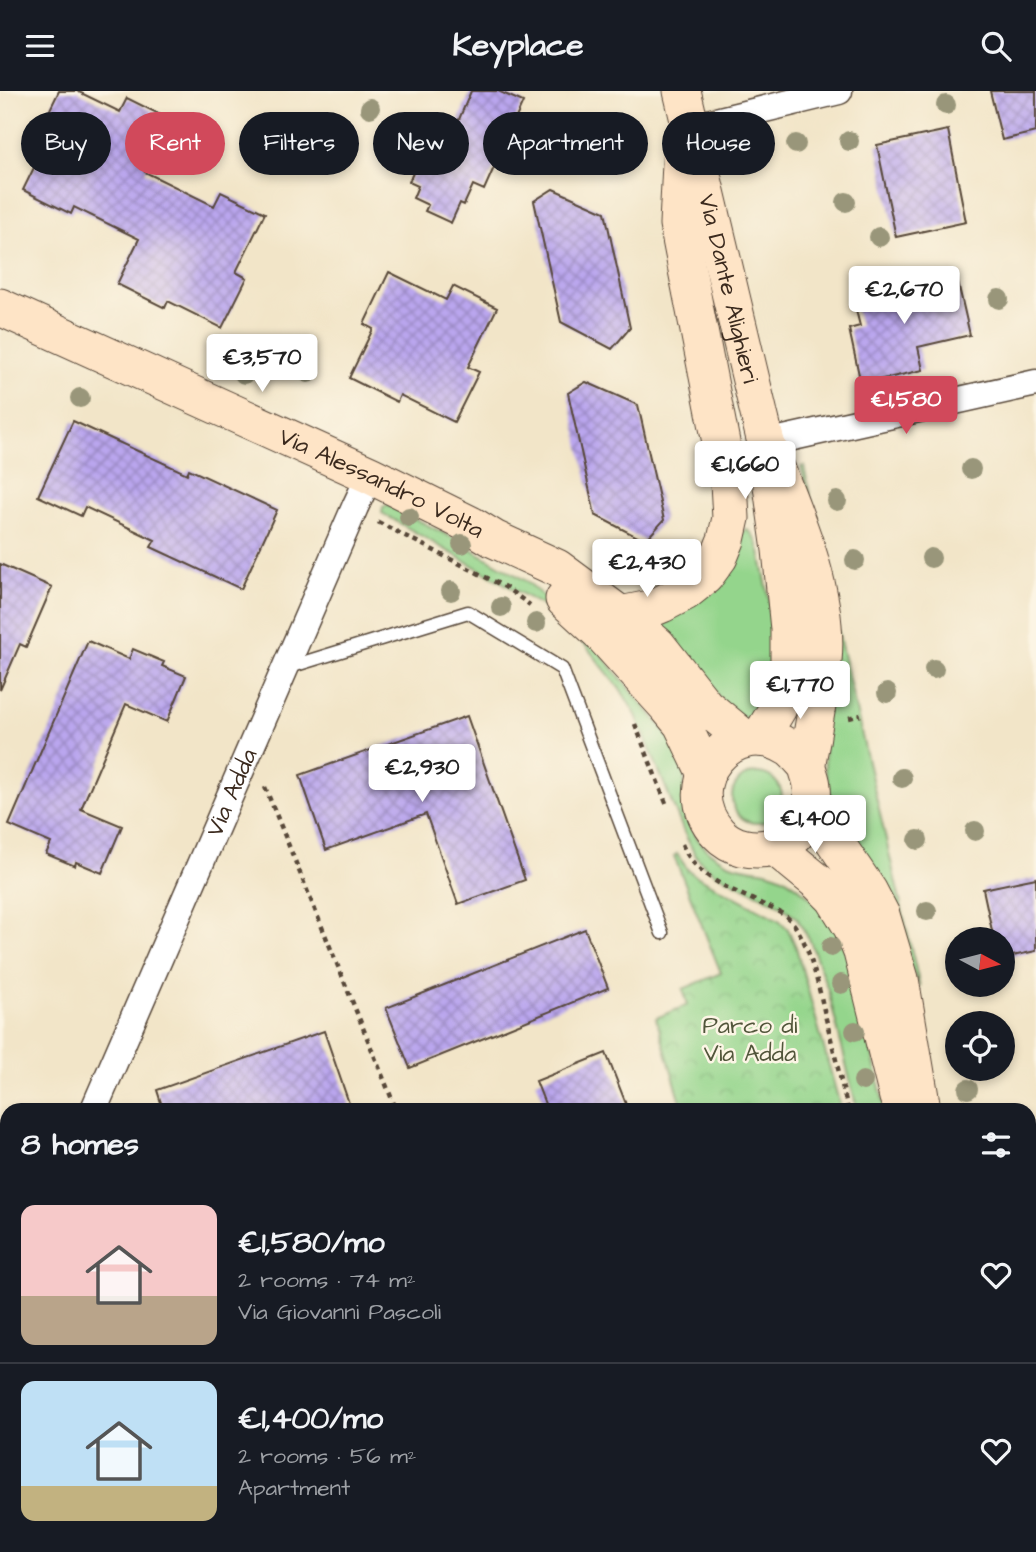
<!DOCTYPE html>
<meta charset="utf-8">
<style>
:root{--surface:#171b24;--page:#20242c;--text:#f1f3f6;--muted:#9ea1a6;--line:#363941;--accent:#d1495b}
body{margin:0;font-family:"Architects Daughter",sans-serif;background:var(--page);color:var(--text);height:100vh;display:flex;flex-direction:column;font-size:26px;white-space:nowrap}
*{box-sizing:border-box;margin:0}
p{font-size:23px;color:var(--muted)}
.icon{flex:none;width:38px;height:38px;fill:none;stroke:currentColor;stroke-width:2;stroke-linecap:round;stroke-linejoin:round}
.map{position:relative;flex:1;overflow:hidden}
.side{position:absolute;left:0px;top:1012px;width:1036px;height:450px;display:flex;flex-direction:column;background:var(--surface);border-radius:21px 21px 0 0;box-shadow:0 4px 10px #0003}
.side>*{flex:none}
.hud{position:absolute;left:21px;top:21px;width:994px;height:63px;display:flex;gap:14px}
.needle{width:46px;rotate:97deg}
.controls{position:absolute;left:945px;top:836px;display:grid;gap:14px}
.controls a{display:grid;place-items:center;width:70px;height:70px;border-radius:50%;background:var(--surface);box-shadow:0 4px 10px #0003;font-size:35px}
.price{position:absolute;translate:-50% -60px;padding:0 16px;border-radius:7px;background:#fff;color:#222;font-size:23px;line-height:46px;filter:drop-shadow(0 2px 4px #0008)}
.price::after{content:'';position:absolute;left:50%;top:42px;width:21px;height:16px;margin-left:-10px;background:inherit;clip-path:polygon(0 0,100% 0,50% 100%)}
.price.current{background:var(--accent);color:#fff}
ul{padding:0;list-style:none}
li{display:flex;align-items:center;gap:21px;height:175px;padding:0 21px}
li+li{border-top:2px solid var(--line)}
li span{display:grid;place-items:center;flex:none;width:196px;height:140px;border-radius:14px;color:#555}
li>.icon{margin-inline-start:auto}
span .icon{width:84px;height:84px;fill:#fffc;stroke-width:1}
li b{font-size:30px}
h2{display:flex;justify-content:space-between;align-items:center;height:84px;padding:0 21px;font-size:30px}
.pill{padding:0 24px;border-radius:32px;background:var(--surface);box-shadow:0 4px 10px #0003;font-size:24px;line-height:63px}
.pill.current{background:var(--accent);color:#fff}
header{display:flex;justify-content:space-between;align-items:center;height:91px;padding:0 21px;background:var(--surface);font-size:32px;font-weight:700}
.map>svg:first-child{display:block}
.grass{fill:#94d58c;stroke:#688055;stroke-width:2}
.forest{fill:url(#forest-firs);stroke:#59704b;stroke-width:2}
.park{fill:url(#park-crowns);stroke:#688055;stroke-width:2}
.building{fill:url(#building-cross-hatch)}
.lines{fill:none;stroke-linecap:round;stroke-linejoin:round}
.lane-casing{stroke:#564638;stroke-width:15}
.street-casing{stroke:#564638;stroke-width:29}
.secondary-casing{stroke:#564638;stroke-width:39}
.path{stroke:#564638;stroke-width:4.5;stroke-dasharray:5 5;stroke-linecap:butt}
.lane{stroke:#fff;stroke-width:12}
.street{stroke:#fff;stroke-width:26}
.secondary{stroke:#fee4c6;stroke-width:37}
.tree{fill:#99967a}
.labels{text-anchor:middle;stroke-width:5;stroke-linejoin:round;paint-order:stroke}
.street-label{font-size:24px;fill:#3b2a1e;stroke:#fcf5e5}
.park-label{font-size:24px;fill:#51553a;stroke:#fcf5e5}
</style>
<header><svg class="icon" aria-label="menu" viewBox="0 0 24 24"><path d="M4 6h16M4 12h16M4 18h16"/></svg>Keyplace<svg class="icon" aria-label="search" viewBox="0 0 24 24"><circle cx="10" cy="10" r="6"/><path d="M15 15l6 6"/></svg></header>
<div class="map">
<svg width="1036" height="1461" viewBox="0 0 1036 1461">
<defs>
<pattern id="forest-firs" width="22" height="20" patternUnits="userSpaceOnUse" patternTransform="scale(1.75)"><rect width="22" height="20" fill="#77b678"/><path d="M5 1l3.5 6h-7zM16 11l3.5 6h-7z" fill="#639462"/></pattern>
<pattern id="park-crowns" width="20" height="18" patternUnits="userSpaceOnUse" patternTransform="scale(1.75)"><rect width="20" height="18" fill="#94d58c"/><path d="M2 6a3 3 0 1 1 6 0M12 15a3 3 0 1 1 6 0" fill="none" stroke="#80b778"/></pattern>
<pattern id="building-cross-hatch" width="8" height="8" patternUnits="userSpaceOnUse" patternTransform="scale(1.75)"><rect width="8" height="8" fill="#baa6ee"/><path d="M0 0l8 8M0 8l8-8" fill="none" stroke="#9887c0"/></pattern>
</defs>
<rect width="100%" height="100%" fill="#fcf5e5"/>
<filter id="ink" filterUnits="userSpaceOnUse"><feTurbulence type="fractalNoise" baseFrequency=".0143" numOctaves="2"/><feDisplacementMap in="SourceGraphic" scale="14" xChannelSelector="R" yChannelSelector="G"/><feConvolveMatrix kernelMatrix="1 2 1 2 8 2 1 2 1" color-interpolation-filters="sRGB"/></filter>
<filter id="wash" filterUnits="userSpaceOnUse"><feTurbulence type="fractalNoise" baseFrequency=".00686" numOctaves="4" result="noise"/><feDisplacementMap in="SourceGraphic" scale="28" xChannelSelector="R" yChannelSelector="G"/><feGaussianBlur stdDeviation="1.57" result="paint"/><feColorMatrix in="noise" values="0 0 0 0 0 0 0 0 0 0 0 0 0 0 0 0 0 1.4 0 .05"/><feComposite in="paint" operator="in"/></filter>
<g filter="url(#wash)">
<rect width="100%" height="100%" fill="#f2e5c8"/>
<path class="grass" d="M804,375L841,554L920,896L832,722L828,691L825,680L819,457L801,376Z
M388,414L447,444L528,491L590,550L686,665C682,709 680,748 726,771C740,778 758,777 773,782C793,788 823,816 833,833C851,863 858,896 865,930C871,959 878,989 885,1018H857L828,899L810,850L797,827L779,813L715,782L703,773L695,764L684,741L636,624L621,599L585,554L543,515L382,422L383,416Z
M746,438C755,443 758,452 760,461L777,548L771,600L749,630L730,620L655,528Z
M732 707a25 25 0 1 1 50 0a25 25 0 1 1-50 0Z
M603,1454H941L942,1461H602Z"/>
<path class="forest" d="M833,1454H954L955,1461H835Z"/>
<path class="park" d="M677,763L688,779L696,785L779,829L788,838L796,856L841,1018H683L656,927L688,914L683,898L721,882L674,765Z
M309,1454H584L582,1461H324Z"/>
<g id="blocks">
<path class="building" d="M59,0H77L120,21L127,7L171,29L145,81L214,115L221,101L265,122L236,181L247,187L222,237L168,210L165,217L117,193L139,148L74,116L71,123L23,99L47,50L37,45Z
M471,0H498L523,11L484,99L473,94L464,114L460,112L451,132L425,120L428,114L413,107L418,95L409,91L428,47L437,50L445,33L455,38Z
M990,0H1036V41L1002,49Z
M948,39L966,131L896,146L877,54Z
M553,98L605,121L630,237L612,258L561,231L534,110Z
M389,181L446,209L453,195L497,217L468,276L479,281L454,331L400,304L397,311L349,287L373,238L364,233Z
M957,187L970,244L918,256L923,279L861,293L849,238L860,235L852,203L902,191L904,199Z
M586,291L638,314L664,429L645,450L595,424L568,302Z
M73,330L187,383L189,378L277,419L241,498L151,456L155,449L85,416L81,425L38,405Z
M0,473L52,496L26,556L20,553L0,599Z
M88,550L129,568L133,558L164,571L162,575L186,585L167,631L126,613L81,718L122,735L102,782L76,771L75,775L46,763L51,752L9,734Z
M467,625L525,789L458,813L426,723L326,759L300,684Z
M1036,787V860L1003,867V849H994L983,798Z
M585,838L608,897L410,977L386,917Z
M324,940L351,1018H163L157,999Z
M606,962L628,1018H547L536,990Z"/>
</g>
</g>
<g filter="url(#ink)">
<use href="#blocks" fill-opacity="0" stroke="#564638" stroke-width="2"/>
<g class="lines">
<defs>
<path id="lane" d="M286,577L468,521L562,578L662,842"/>
<g id="street">
<path d="M691,36L839,0"/>
<path d="M766,352L1036,292"/>
<path id="s1" d="M94,1018L355,416L370,384"/>
<path d="M0,1233L7,1217"/>
</g>
<g id="secondary">
<path id="s2" d="M682,0L766,352L781,459L789,538V572L783,602L778,617L760,647"/>
<path id="s3" d="M0,216L370,384L471,434L494,448L557,477L630,531L657,554L705,615L745,648"/>
<path d="M766,352C792,418 830,499 823,570C821,595 816,620 812,644C811,654 807,665 807,675C808,682 812,689 812,696C815,723 799,749 772,756C753,761 732,757 718,742C673,693 733,620 789,657C796,662 801,669 807,675"/>
<path d="M564,508L599,540L667,615L682,633L706,683"/>
<path d="M620,524L650,518L662,513L685,501L705,485L719,466L726,449L731,427L729,392L678,133L682,52"/>
<path d="M810,722L833,748L869,801L881,824L900,888L922,1018"/>
<path d="M775,756L819,792L834,807L852,836L862,861L898,1006"/>
<path d="M1006,1454L1008,1461"/>
</g>
</defs>
<use href="#lane" class="lane-casing"/>
<use href="#street" class="street-casing"/>
<use href="#secondary" class="secondary-casing"/>
<path class="path" d="M378,431L505,496L530,514
M849,627L861,624
M635,633L666,712
M265,696L396,1018
M682,753C696,787 731,798 762,813C771,817 782,821 790,829C809,848 819,897 825,924C833,955 840,987 848,1018
M961,1454L962,1461
M281,1461L284,1454"/>
<use href="#lane" class="lane"/>
<use href="#street" class="street"/>
<use href="#secondary" class="secondary"/>
</g>
<g class="tree">
<circle cx="946" cy="14" r="10"/>
<circle cx="370" cy="17" r="10"/>
<circle cx="849" cy="50" r="10"/>
<circle cx="796" cy="53" r="10"/>
<circle cx="846" cy="111" r="10"/>
<circle cx="879" cy="146" r="10"/>
<circle cx="999" cy="208" r="10"/>
<circle cx="308" cy="282" r="10"/>
<circle cx="244" cy="283" r="10"/>
<circle cx="80" cy="307" r="10"/>
<circle cx="971" cy="378" r="10"/>
<circle cx="837" cy="410" r="10"/>
<circle cx="409" cy="426" r="10"/>
<circle cx="462" cy="453" r="10"/>
<circle cx="931" cy="467" r="10"/>
<circle cx="855" cy="469" r="10"/>
<circle cx="451" cy="500" r="10"/>
<circle cx="501" cy="516" r="10"/>
<circle cx="536" cy="532" r="10"/>
<circle cx="934" cy="578" r="10"/>
<circle cx="887" cy="602" r="10"/>
<circle cx="902" cy="687" r="10"/>
<circle cx="975" cy="740" r="10"/>
<circle cx="918" cy="749" r="10"/>
<circle cx="927" cy="820" r="10"/>
<circle cx="831" cy="856" r="10"/>
<circle cx="841" cy="893" r="10"/>
<circle cx="855" cy="940" r="10"/>
<circle cx="863" cy="990" r="10"/>
<circle cx="968" cy="998" r="10"/>
</g>
</g>
<g class="labels">
<g class="street-label">
<text dy="8" stroke="none"><textPath href="#s2" startOffset="203">Via Dante Alighieri</textPath></text>
<text dy="8" stroke="none"><textPath href="#s3" startOffset="420">Via Alessandro Volta</textPath></text>
<text dy="8" stroke="none"><textPath href="#s1" startOffset="345">Via Adda</textPath></text>
</g>
<g class="park-label">
<text x="750" y="942">Parco di<tspan x="750" dy="28">Via Adda</tspan></text>
</g>
</g>
</svg>
<div class="controls">
<a><svg class="needle" viewBox="-14 -14 28 28"><path d="M0-13l5 13h-10z" fill="#e53935"/><path d="M0 13l5-13h-10z" fill="#9ea1a6"/></svg></a>
<a><svg class="icon" aria-label="locate" viewBox="0 0 24 24"><circle cx="12" cy="12" r="6"/><path d="M12 2v4M12 18v4M2 12h4M18 12h4"/></svg></a>
</div>
<b class="price" style="left:904px;top:235px">€2,670</b>
<b class="price" style="left:262px;top:303px">€3,570</b>
<b class="price current" style="left:906px;top:345px">€1,580</b>
<b class="price" style="left:745px;top:410px">€1,660</b>
<b class="price" style="left:647px;top:508px">€2,430</b>
<b class="price" style="left:800px;top:630px">€1,770</b>
<b class="price" style="left:422px;top:713px">€2,930</b>
<b class="price" style="left:815px;top:764px">€1,400</b>
<div class="hud">
<a class="pill">Buy</a>
<a class="pill current">Rent</a>
<a class="pill">Filters</a>
<a class="pill">New</a>
<a class="pill">Apartment</a>
<a class="pill">House</a>
</div>
<section class="side">
<h2>8 homes<svg class="icon" aria-label="filters" viewBox="0 0 24 24"><path d="M4 7h16M4 17h16"/><circle cx="9" cy="7" r="2"/><circle cx="15" cy="17" r="2"/></svg></h2>
<ul>
<li><span style="background:linear-gradient(#f6c9c9 65%,#b9a48a 0)"><svg class="icon" aria-label="home" viewBox="0 0 24 24"><path d="M3 11l9-7 9 7M6 9v11h12V9"/></svg></span><div><b>€1,580/mo</b><p>2 rooms · 74 m²</p><p>Via Giovanni Pascoli</p></div><svg class="icon" aria-label="heart" viewBox="0 0 24 24"><path d="M12 20l-8-8c-3-5 5-10 8-4 3-6 11-1 8 4z"/></svg></li>
<li><span style="background:linear-gradient(#bfe0f5 75%,#c2b280 0)"><svg class="icon" aria-label="home" viewBox="0 0 24 24"><path d="M3 11l9-7 9 7M6 9v11h12V9"/></svg></span><div><b>€1,400/mo</b><p>2 rooms · 56 m²</p><p>Apartment</p></div><svg class="icon" aria-label="heart" viewBox="0 0 24 24"><path d="M12 20l-8-8c-3-5 5-10 8-4 3-6 11-1 8 4z"/></svg></li>
</ul>
</section>
</div>
